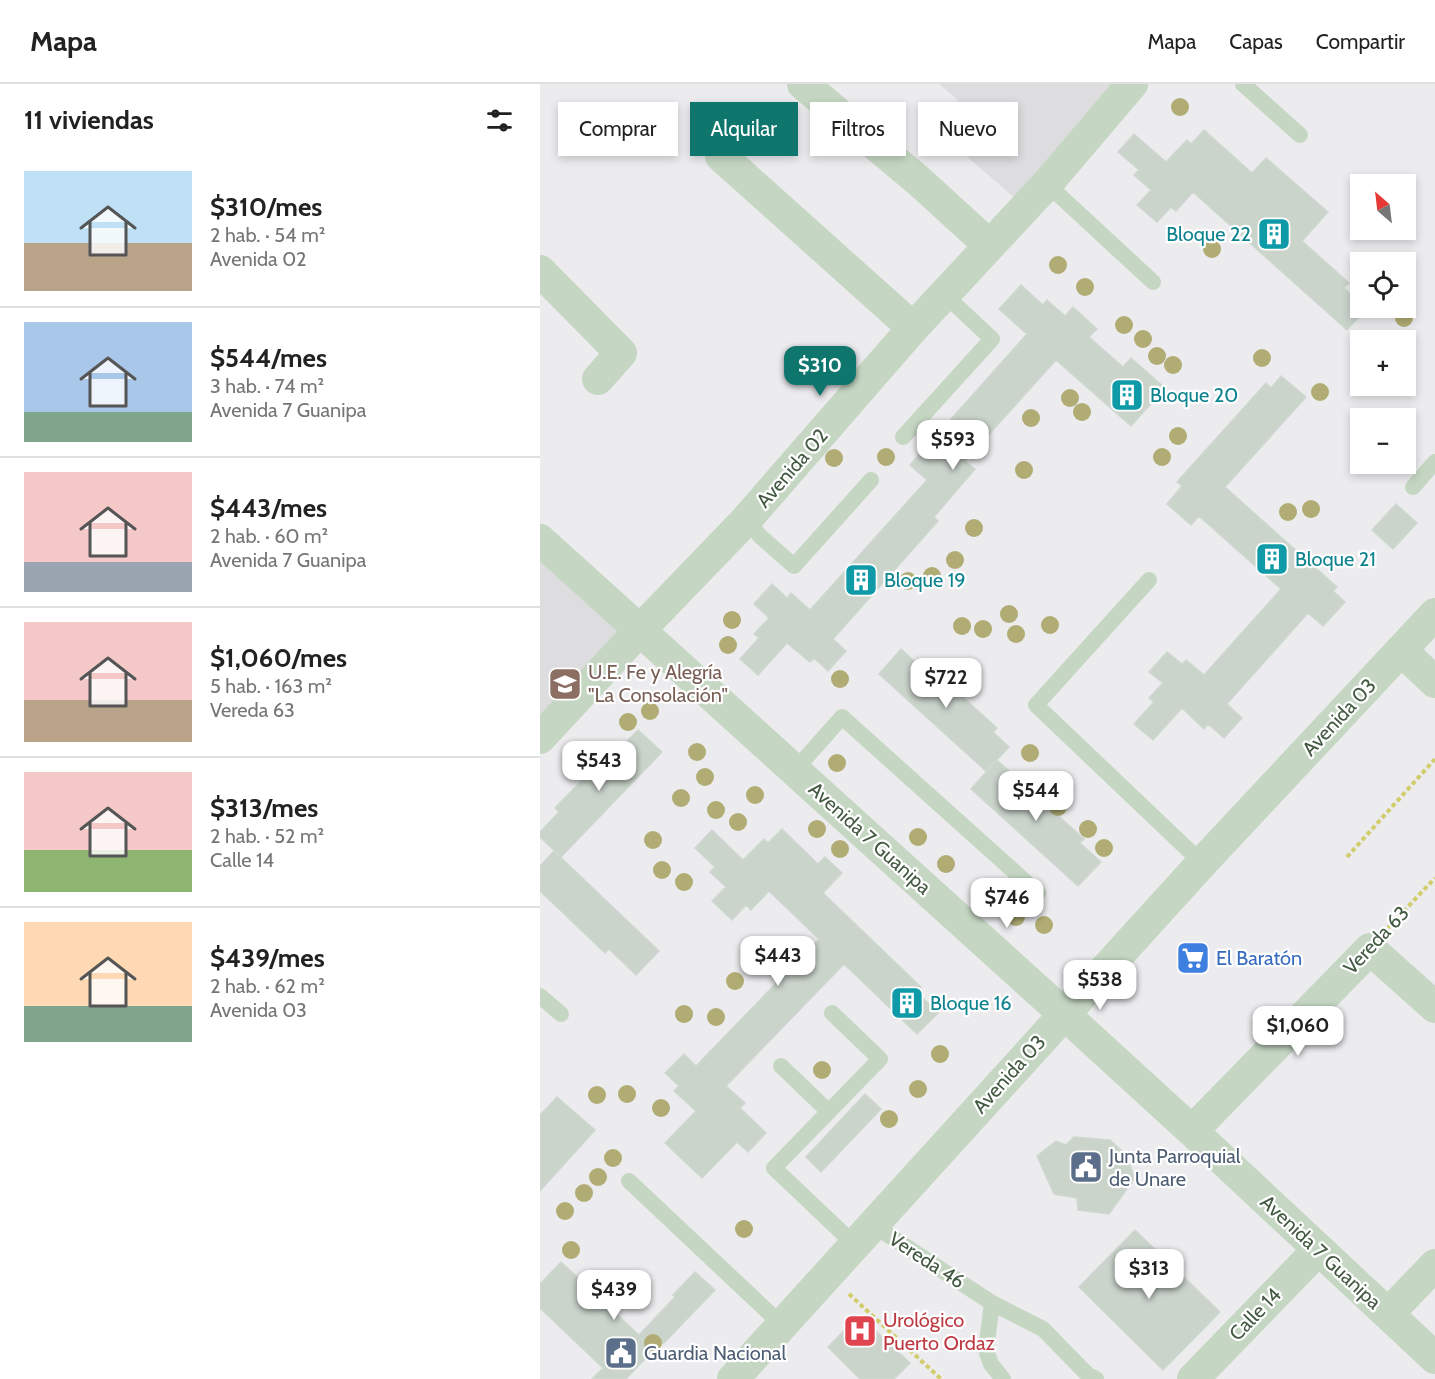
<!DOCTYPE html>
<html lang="es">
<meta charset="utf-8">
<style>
:root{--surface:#fff;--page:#f2f2f2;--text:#222;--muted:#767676;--line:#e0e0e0;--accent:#0f766e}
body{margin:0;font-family:Cabin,sans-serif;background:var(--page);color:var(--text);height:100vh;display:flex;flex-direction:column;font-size:22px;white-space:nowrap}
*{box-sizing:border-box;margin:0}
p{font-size:20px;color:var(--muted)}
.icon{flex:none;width:33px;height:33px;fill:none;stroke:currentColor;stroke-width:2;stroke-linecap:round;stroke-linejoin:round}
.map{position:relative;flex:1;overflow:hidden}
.drawer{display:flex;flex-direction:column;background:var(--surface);width:540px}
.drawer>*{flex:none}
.top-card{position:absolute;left:18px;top:18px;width:570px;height:54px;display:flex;gap:12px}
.needle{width:39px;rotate:332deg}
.buttons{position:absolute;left:810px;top:90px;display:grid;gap:12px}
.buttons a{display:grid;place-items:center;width:66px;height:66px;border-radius:0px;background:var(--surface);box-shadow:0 3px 9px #0003;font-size:30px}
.price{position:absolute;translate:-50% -51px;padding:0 14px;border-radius:12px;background:#fff;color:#222;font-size:20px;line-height:39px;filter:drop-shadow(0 2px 3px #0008)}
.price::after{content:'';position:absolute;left:50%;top:36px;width:18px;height:14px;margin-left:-9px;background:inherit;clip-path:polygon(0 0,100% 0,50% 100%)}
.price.selected{background:var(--accent);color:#fff}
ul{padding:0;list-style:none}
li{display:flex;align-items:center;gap:18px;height:150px;padding:0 24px}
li+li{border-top:2px solid var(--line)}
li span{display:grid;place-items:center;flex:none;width:168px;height:120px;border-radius:0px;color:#555}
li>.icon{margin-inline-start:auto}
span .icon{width:72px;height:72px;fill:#fffc;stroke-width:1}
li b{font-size:26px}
h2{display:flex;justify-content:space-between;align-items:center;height:72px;padding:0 24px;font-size:26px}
.tag{padding:0 21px;border-radius:0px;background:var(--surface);box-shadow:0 3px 9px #0003;font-size:21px;line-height:54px}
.tag.selected{background:var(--accent);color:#fff}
header{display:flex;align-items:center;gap:36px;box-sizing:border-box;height:84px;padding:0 30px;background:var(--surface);border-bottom:2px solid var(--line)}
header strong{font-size:28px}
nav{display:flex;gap:33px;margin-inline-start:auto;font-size:21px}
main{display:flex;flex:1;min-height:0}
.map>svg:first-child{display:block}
.education{fill:#dddddf}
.building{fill:#cad4cb;stroke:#ced8d0;stroke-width:1.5}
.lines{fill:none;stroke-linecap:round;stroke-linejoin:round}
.path{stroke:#d1cd6a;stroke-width:4;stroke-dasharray:4.5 3;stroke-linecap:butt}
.service{stroke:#c5d7c3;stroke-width:16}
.minor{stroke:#c5d7c3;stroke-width:32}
.tree{fill:#b0ac74}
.labels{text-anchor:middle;stroke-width:4.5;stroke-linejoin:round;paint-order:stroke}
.culture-label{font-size:20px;fill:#0d838f;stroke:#fff;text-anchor:start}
.street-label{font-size:20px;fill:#445a42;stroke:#fff}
.education-label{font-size:20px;fill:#785e54;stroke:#fff;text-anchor:start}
.shop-label{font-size:20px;fill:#366cbe;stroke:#fff;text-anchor:start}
.service-label{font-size:20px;fill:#4e5e75;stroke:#fff;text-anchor:start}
.health-label{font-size:20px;fill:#be3a42;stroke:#fff;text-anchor:start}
</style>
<header>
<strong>Mapa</strong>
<nav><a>Mapa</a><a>Capas</a><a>Compartir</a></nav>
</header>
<main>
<section class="drawer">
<h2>11 viviendas<svg class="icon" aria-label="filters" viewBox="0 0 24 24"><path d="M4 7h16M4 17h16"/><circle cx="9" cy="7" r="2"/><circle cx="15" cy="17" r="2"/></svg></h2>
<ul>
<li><span style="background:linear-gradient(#bfe0f5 60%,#b9a48a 0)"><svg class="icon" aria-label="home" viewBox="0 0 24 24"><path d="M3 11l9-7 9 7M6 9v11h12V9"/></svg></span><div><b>$310/mes</b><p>2 hab. · 54 m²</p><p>Avenida 02</p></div></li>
<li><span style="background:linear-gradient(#a9c7e8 75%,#7fa58c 0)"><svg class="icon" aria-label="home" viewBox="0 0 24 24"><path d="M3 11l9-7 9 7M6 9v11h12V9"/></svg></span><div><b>$544/mes</b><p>3 hab. · 74 m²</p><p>Avenida 7 Guanipa</p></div></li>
<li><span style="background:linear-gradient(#f6c9c9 75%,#9aa5b1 0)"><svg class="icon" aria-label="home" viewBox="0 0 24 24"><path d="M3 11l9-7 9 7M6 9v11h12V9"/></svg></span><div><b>$443/mes</b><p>2 hab. · 60 m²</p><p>Avenida 7 Guanipa</p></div></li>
<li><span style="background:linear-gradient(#f6c9c9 65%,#b9a48a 0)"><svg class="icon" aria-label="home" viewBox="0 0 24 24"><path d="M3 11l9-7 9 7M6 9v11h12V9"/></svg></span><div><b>$1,060/mes</b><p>5 hab. · 163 m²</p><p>Vereda 63</p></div></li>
<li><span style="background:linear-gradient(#f6c9c9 65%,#8fb573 0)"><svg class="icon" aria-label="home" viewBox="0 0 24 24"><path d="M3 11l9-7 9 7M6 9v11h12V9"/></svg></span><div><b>$313/mes</b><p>2 hab. · 52 m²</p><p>Calle 14</p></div></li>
<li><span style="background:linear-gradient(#ffd9b3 70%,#7fa58c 0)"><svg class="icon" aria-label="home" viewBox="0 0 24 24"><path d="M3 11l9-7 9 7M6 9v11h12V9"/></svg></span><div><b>$439/mes</b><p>2 hab. · 62 m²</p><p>Avenida 03</p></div></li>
</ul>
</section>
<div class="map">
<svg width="895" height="1295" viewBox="0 0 895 1295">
<rect width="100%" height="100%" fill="#ecebee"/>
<path class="education" d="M399,0H592L485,123L394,44L418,16Z
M0,456L100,546L0,654Z"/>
<path class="building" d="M664,46L712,89L726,74L788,128L762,157L809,199L804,204L820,218V224H827L807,246L653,108L636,127L631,123L617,138L597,121L611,106L594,91L599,86L578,68L594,50L626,78L647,56L651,60Z
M481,201L503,221L507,216L525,232L533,223L557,245L549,253L583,283L591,274L625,304L591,342L516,276L425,377L435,385L394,433L398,437L293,555L306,567L288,587L274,574L270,578L247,559L218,591L200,575L219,554L214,550L229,534L214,520L232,500L247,514L251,509L270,526L387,396L370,381L487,250L459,225Z
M741,292L766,313L685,403L797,503L793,507L805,518L783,542L768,529L701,604L687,620L702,634L684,654L668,640L664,645L642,624L613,656L594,640L614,618L609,614L623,599L609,588L627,568L642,580L646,576L664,591L741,505L659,432L651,441L627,420L642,402L637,398L726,299L731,304Z
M856,420L877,439L853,465L832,446Z
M361,565L389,591L393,586L457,644L453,648L469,663L446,687L339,590Z
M98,646L122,668L21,773L0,753V748L19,728L15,724L75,662L79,665Z
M457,676L544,755L540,759L561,778L538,802L431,705Z
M242,745L278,780L285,773L302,789L283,809L381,903L377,908L398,929L377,950L304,880L186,1002L205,1019L200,1024L226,1049L208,1068L197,1058L162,1094L125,1059L156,1027L134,1007L139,1002L125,989L144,970L156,982L279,855L229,807L211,826L206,821L192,836L172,817L186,803L170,788L175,783L155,764L172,746L203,776L224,755L228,759Z
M14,767L119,867L96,891L69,865L65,869L0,807V782Z
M325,1010L341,1025L281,1088L266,1073Z
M17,1013L55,1046L0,1107V1031Z
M534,1053L570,1056L586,1071L595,1094L569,1130L538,1126L537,1114L514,1110L497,1072L516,1057L526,1061Z
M595,1146L680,1228L623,1286L539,1203Z
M21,1178L99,1251L135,1213L133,1211L155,1188L175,1206L123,1260L121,1258L86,1295H52L63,1284L0,1224V1200Z
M319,1231L370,1279L354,1295H320L288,1263Z"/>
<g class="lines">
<path class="path" d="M807,773L895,675
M848,844L895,794
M309,1210L401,1295"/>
<path class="service" d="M703,0L760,51
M507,100L613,198
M363,353L452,255L404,210
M873,403L895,378
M206,436L221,453L254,482L331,396
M609,496L496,621L662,779
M255,686L302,633L498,809
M0,912L21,930
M292,929L340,975L234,1084L315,1161
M241,982L289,1028
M89,1097L242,1241
M333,1141L452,1219L503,1245L548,1291L556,1295
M452,1219L446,1266L451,1280L463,1295"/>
<path class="minor" d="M263,0L380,98L449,161
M181,72L373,244
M0,187L81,269L58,295
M0,456L524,930L652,1047L895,1274
M861,566L895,598
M0,654L100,546L206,436L373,244L507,100L592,0
M652,1047L830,865L895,923
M848,1230L895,1181
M193,1295L662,779L895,530
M653,1295L778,1166"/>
</g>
<g class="tree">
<circle cx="640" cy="23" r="9"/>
<circle cx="672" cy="165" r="9"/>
<circle cx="518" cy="181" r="9"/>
<circle cx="545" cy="203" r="9"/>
<circle cx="864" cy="234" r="9"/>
<circle cx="584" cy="241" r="9"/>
<circle cx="603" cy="255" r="9"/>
<circle cx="617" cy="272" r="9"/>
<circle cx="722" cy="274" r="9"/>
<circle cx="633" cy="281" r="9"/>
<circle cx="780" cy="308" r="9"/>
<circle cx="530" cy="314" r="9"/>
<circle cx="542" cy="328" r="9"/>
<circle cx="491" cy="334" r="9"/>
<circle cx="638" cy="352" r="9"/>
<circle cx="346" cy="373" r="9"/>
<circle cx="622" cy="373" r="9"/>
<circle cx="294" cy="374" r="9"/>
<circle cx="484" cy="386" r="9"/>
<circle cx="771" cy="425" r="9"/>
<circle cx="748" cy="428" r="9"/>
<circle cx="434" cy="444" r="9"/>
<circle cx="415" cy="476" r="9"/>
<circle cx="392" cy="492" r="9"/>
<circle cx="368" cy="497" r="9"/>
<circle cx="469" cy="530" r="9"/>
<circle cx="192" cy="536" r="9"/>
<circle cx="510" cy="541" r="9"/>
<circle cx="422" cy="542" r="9"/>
<circle cx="443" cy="545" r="9"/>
<circle cx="476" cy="550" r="9"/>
<circle cx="188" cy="561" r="9"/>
<circle cx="300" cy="595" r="9"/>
<circle cx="110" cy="627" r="9"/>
<circle cx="88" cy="638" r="9"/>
<circle cx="157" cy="668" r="9"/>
<circle cx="490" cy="669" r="9"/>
<circle cx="297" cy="679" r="9"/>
<circle cx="165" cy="693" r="9"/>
<circle cx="505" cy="698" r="9"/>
<circle cx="215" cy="711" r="9"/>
<circle cx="141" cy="714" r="9"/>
<circle cx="518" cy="723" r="9"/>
<circle cx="176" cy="726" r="9"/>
<circle cx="198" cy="738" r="9"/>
<circle cx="277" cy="745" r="9"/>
<circle cx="548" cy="745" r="9"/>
<circle cx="378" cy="753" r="9"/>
<circle cx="113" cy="756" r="9"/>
<circle cx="564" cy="764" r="9"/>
<circle cx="300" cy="765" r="9"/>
<circle cx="406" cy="780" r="9"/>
<circle cx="122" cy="786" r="9"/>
<circle cx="144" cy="798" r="9"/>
<circle cx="476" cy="833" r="9"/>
<circle cx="504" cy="841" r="9"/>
<circle cx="238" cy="864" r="9"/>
<circle cx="213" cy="878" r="9"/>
<circle cx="195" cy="897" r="9"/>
<circle cx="144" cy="930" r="9"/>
<circle cx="176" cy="933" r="9"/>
<circle cx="400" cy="970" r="9"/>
<circle cx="282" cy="986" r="9"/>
<circle cx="378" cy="1005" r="9"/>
<circle cx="87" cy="1010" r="9"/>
<circle cx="57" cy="1011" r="9"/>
<circle cx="121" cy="1024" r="9"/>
<circle cx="349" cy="1035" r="9"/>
<circle cx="73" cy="1074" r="9"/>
<circle cx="58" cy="1093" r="9"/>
<circle cx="44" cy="1109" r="9"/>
<circle cx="25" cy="1127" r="9"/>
<circle cx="204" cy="1145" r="9"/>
<circle cx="31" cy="1166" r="9"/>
<circle cx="75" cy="1204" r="9"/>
<circle cx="113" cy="1259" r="9"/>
</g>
<defs>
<symbol id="building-square" viewBox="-11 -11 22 22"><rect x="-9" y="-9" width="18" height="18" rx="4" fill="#0f9aa8" stroke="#fff"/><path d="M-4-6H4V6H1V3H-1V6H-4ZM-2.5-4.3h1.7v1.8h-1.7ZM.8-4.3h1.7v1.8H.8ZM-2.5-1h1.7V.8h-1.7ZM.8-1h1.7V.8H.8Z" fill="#fff"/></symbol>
<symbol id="school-square" viewBox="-11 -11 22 22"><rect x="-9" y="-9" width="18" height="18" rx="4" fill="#8d6e63" stroke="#fff"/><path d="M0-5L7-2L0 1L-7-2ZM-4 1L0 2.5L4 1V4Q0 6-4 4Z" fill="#fff"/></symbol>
<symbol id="supermarket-square" viewBox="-11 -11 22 22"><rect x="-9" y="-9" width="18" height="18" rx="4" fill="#3f7fe0" stroke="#fff"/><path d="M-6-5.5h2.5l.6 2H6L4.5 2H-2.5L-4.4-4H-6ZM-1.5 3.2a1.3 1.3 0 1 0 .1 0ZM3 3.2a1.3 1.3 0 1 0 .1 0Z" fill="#fff"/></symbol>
<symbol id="civic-square" viewBox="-11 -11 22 22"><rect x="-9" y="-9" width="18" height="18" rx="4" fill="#5c6f8a" stroke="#fff"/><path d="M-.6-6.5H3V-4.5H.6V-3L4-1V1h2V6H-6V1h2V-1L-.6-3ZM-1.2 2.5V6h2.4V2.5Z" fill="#fff"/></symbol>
<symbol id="hospital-square" viewBox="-11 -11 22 22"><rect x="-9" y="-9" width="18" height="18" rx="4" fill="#e0444e" stroke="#fff"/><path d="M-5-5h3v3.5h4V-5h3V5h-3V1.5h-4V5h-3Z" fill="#fff"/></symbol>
</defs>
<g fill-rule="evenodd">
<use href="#building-square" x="715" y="131" width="38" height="38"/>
<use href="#building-square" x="568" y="292" width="38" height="38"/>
<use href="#building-square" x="713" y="456" width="38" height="38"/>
<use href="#building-square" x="302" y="477" width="38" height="38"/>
<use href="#school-square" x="6" y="581" width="38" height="38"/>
<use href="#supermarket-square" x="634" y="855" width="38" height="38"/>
<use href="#building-square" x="348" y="900" width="38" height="38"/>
<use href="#civic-square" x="527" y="1064" width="38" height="38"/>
<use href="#hospital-square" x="301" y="1228" width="38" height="38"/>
<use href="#civic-square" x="62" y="1250" width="38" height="38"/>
</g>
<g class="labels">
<g class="culture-label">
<text x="711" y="157" text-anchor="end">Bloque 22</text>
<text x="610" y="318">Bloque 20</text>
<text x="755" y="482">Bloque 21</text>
<text x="344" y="503">Bloque 19</text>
<text x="390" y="926">Bloque 16</text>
</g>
<g class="street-label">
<text transform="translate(252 384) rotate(-49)" y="7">Avenida 02</text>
<text transform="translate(799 633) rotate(-47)" y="7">Avenida 03</text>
<text transform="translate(330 754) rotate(42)" y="7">Avenida 7 Guanipa</text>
<text transform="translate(836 856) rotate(-47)" y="7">Vereda 63</text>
<text transform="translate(469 990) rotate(-48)" y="7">Avenida 03</text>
<text transform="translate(781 1168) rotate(43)" y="7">Avenida 7 Guanipa</text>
<text transform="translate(387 1176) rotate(33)" y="7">Vereda 46</text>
<text transform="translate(715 1230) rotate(-46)" y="7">Calle 14</text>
</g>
<g class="education-label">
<text x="48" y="595">U.E. Fe y Alegría<tspan x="48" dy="23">"La Consolación"</tspan></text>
</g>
<g class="shop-label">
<text x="676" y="881">El Baratón</text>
</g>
<g class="service-label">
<text x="569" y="1079">Junta Parroquial<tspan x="569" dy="23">de Unare</tspan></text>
<text x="104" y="1276">Guardia Nacional</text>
</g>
<g class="health-label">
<text x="343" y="1243">Urológico<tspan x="343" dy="23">Puerto Ordaz</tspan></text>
</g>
</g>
</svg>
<div class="buttons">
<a><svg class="needle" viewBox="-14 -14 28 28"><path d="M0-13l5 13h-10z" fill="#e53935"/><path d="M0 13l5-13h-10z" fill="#767676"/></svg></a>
<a><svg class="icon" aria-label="locate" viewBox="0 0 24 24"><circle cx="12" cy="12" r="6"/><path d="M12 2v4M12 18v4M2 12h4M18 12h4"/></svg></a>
<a>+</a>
<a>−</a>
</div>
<b class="price selected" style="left:280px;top:313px">$310</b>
<b class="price" style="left:413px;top:387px">$593</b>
<b class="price" style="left:406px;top:625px">$722</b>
<b class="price" style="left:59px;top:708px">$543</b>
<b class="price" style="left:496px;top:738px">$544</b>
<b class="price" style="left:467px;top:845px">$746</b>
<b class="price" style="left:238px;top:903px">$443</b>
<b class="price" style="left:560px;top:927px">$538</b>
<b class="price" style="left:758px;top:973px">$1,060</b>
<b class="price" style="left:609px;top:1216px">$313</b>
<b class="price" style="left:74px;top:1237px">$439</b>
<div class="top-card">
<a class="tag">Comprar</a>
<a class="tag selected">Alquilar</a>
<a class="tag">Filtros</a>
<a class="tag">Nuevo</a>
</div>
</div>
</main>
